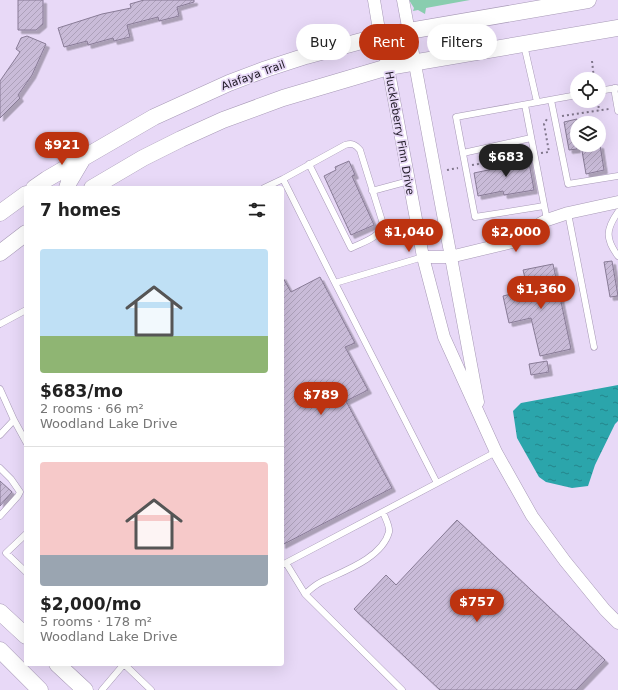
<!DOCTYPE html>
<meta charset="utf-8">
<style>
:root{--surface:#fff;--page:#f2f2f2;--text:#222;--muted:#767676;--line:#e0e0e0;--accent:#bd3310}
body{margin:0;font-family:"DejaVu Sans",sans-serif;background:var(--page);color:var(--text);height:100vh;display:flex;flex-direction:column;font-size:15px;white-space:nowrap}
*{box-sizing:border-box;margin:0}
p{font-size:13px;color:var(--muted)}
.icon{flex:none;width:22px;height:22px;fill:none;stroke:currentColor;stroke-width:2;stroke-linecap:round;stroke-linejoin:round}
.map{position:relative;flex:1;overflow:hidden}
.side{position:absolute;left:24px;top:186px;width:260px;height:480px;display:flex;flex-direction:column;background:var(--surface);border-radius:4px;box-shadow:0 4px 16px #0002}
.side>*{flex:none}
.top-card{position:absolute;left:296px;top:24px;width:262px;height:36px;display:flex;gap:8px}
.buttons{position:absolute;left:570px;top:72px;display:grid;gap:8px}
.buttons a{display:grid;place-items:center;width:36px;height:36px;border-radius:50%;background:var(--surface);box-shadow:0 4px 16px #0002;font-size:20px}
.price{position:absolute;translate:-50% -34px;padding:0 9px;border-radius:14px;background:var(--accent);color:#fff;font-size:13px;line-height:26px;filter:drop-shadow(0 1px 2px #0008)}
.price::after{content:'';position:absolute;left:50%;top:24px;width:12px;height:9px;margin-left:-6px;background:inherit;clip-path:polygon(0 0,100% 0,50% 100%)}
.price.selected{background:#222;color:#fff}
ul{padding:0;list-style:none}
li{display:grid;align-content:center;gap:8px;height:212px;padding:0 16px}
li+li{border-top:1px solid var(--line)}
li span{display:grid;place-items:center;height:124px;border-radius:4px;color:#555}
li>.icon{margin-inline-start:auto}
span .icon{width:72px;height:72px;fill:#fffc;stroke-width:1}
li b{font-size:17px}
h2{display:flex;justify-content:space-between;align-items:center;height:48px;padding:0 16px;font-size:17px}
.tag{padding:0 14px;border-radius:18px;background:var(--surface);box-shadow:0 4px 16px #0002;font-size:14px;line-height:36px}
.tag.selected{background:var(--accent);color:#fff}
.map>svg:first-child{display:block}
.green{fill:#89cdaf}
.water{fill:url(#water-ripples)}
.building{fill:url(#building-hatch);stroke:#887b96;filter:url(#shadow)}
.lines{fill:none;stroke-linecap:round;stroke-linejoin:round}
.lane-casing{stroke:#a799b6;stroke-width:7}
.street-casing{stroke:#a799b6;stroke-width:13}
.secondary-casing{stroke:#a799b6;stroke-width:17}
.path{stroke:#81778c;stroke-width:2;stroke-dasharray:2 3;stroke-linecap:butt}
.lane{stroke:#fff;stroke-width:6}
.street{stroke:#fff;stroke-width:12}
.secondary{stroke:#fff;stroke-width:16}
.labels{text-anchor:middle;stroke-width:3.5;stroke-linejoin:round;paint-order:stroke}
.street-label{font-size:11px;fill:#1c1722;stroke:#e8d9f7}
</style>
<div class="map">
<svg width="618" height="690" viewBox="0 0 618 690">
<defs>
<pattern id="water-ripples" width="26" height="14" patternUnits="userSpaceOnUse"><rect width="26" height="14" fill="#2ba5ab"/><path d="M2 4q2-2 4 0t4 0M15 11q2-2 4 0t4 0" fill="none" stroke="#24858b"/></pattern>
<pattern id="building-hatch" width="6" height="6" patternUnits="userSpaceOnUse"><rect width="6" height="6" fill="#c9bbd8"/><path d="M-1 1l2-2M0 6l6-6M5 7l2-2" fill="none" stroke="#aca0b9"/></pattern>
<filter id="shadow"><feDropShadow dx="3.5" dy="3.5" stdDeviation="0" flood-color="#0004"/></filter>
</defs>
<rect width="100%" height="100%" fill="#e8d9f7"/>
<path class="green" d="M409,0H470L426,8L425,14L418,10L413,11L414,8Z"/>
<path class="water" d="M618,385V421L615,424L595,465L588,486L572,488L546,482L539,477L517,438L513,411L521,403Z"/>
<path class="building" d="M18,0H43V24L36,30H18Z
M144,0H194V2L177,7L179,16L159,21L158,17L127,25L130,37L114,41L113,38L88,45L87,41L64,47L58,28L102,14L131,8L130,4Z
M27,36L46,44L32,75L18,95L20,98L0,118V81L20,52L16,49L21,38Z
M577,119V149L569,150L564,122Z
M581,145H600L604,170L586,174Z
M528,157L534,190L504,195L503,191L478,196L474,173L493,169L492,163Z
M349,161L355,175L352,176L374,225L351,235L324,176L336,170L335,167Z
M612,261L618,296L610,297L604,262Z
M553,264L571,349L540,356L531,318L509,323L503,296L528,290L523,270Z
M282,276L291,292L320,277L355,343L345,347L368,390L346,401L392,488L282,545Z
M547,361L549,372L531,375L529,364Z
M0,481L12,492L0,506Z
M457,520L605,660L576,690H440L354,609L386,575L396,585Z"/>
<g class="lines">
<defs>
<path id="lane" d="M524,45L537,102
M614,88L618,111
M599,91L616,88
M551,100L568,184L618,176
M525,105L547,220
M463,153L531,138
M283,179L345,145C352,143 355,144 360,150L383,224C380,238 363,242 351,248L309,164
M264,188L283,179L335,283L423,257
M372,191L409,181
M544,206L475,217L456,117L577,95
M618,212C606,229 605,239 618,256
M568,213L594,347
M335,283L437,483
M0,324L26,310
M0,389L14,420L26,442
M0,435L14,420
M0,468L11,479L20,492L18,496L0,516
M26,534L6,553L26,572
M286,563L305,594L402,690
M282,565L496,452
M305,594C311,589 316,584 323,581C344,571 382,558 389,532C390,526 385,518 383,512
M124,664L151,690
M102,690L124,664"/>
<path id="street" d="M374,0L380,36L388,67L423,257L444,337L496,452L532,516L565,561L605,610L618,623
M403,0L478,402
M423,257H450L512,242L528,235L541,223L547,220L568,213L618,202"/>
<path id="secondary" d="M34,188L47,179L154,117L229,83L266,69L306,56L380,36L588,0
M67,188L69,182L82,160
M92,188L143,158L181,139L223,120L283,98L388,67L618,28
M0,213L26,194
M0,253L26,233
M0,612L26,636
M0,650L40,690
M57,664L85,690"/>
</defs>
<use href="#lane" class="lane-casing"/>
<use href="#street" class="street-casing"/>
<use href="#secondary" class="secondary-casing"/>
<path class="path" d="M592,61L594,79
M598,101L599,111
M562,116L609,109
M541,153L549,152L544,124L547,119
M472,165L527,156
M447,170L458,168"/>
<use href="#lane" class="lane"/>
<use href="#street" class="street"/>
<use href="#secondary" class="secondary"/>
</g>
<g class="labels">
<g class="street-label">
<text transform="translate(253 75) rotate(-20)" y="4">Alafaya Trail</text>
<text transform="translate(400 133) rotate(80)" y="4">Huckleberry Finn Drive</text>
</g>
</g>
</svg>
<div class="buttons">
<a><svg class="icon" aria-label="locate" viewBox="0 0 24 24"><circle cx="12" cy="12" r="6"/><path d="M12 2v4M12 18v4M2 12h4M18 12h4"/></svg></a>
<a><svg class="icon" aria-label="layers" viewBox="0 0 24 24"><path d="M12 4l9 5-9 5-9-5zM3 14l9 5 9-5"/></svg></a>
</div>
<b class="price" style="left:62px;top:166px">$921</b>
<b class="price selected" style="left:506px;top:178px">$683</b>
<b class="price" style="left:409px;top:253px">$1,040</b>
<b class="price" style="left:516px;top:253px">$2,000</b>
<b class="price" style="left:541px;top:310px">$1,360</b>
<b class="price" style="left:321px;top:416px">$789</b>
<b class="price" style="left:477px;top:623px">$757</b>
<div class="top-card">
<a class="tag">Buy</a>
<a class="tag selected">Rent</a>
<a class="tag">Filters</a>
</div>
<section class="side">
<h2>7 homes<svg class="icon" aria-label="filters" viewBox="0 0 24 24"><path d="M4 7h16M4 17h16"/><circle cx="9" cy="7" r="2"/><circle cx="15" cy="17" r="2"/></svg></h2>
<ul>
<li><span style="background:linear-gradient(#bfe0f5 70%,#8fb573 0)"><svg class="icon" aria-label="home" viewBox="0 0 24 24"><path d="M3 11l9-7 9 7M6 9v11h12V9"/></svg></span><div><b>$683/mo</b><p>2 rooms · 66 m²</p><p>Woodland Lake Drive</p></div></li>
<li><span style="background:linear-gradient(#f6c9c9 75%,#9aa5b1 0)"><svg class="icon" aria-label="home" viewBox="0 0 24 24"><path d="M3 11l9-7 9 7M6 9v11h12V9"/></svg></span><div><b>$2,000/mo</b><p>5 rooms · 178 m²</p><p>Woodland Lake Drive</p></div></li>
</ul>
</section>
</div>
